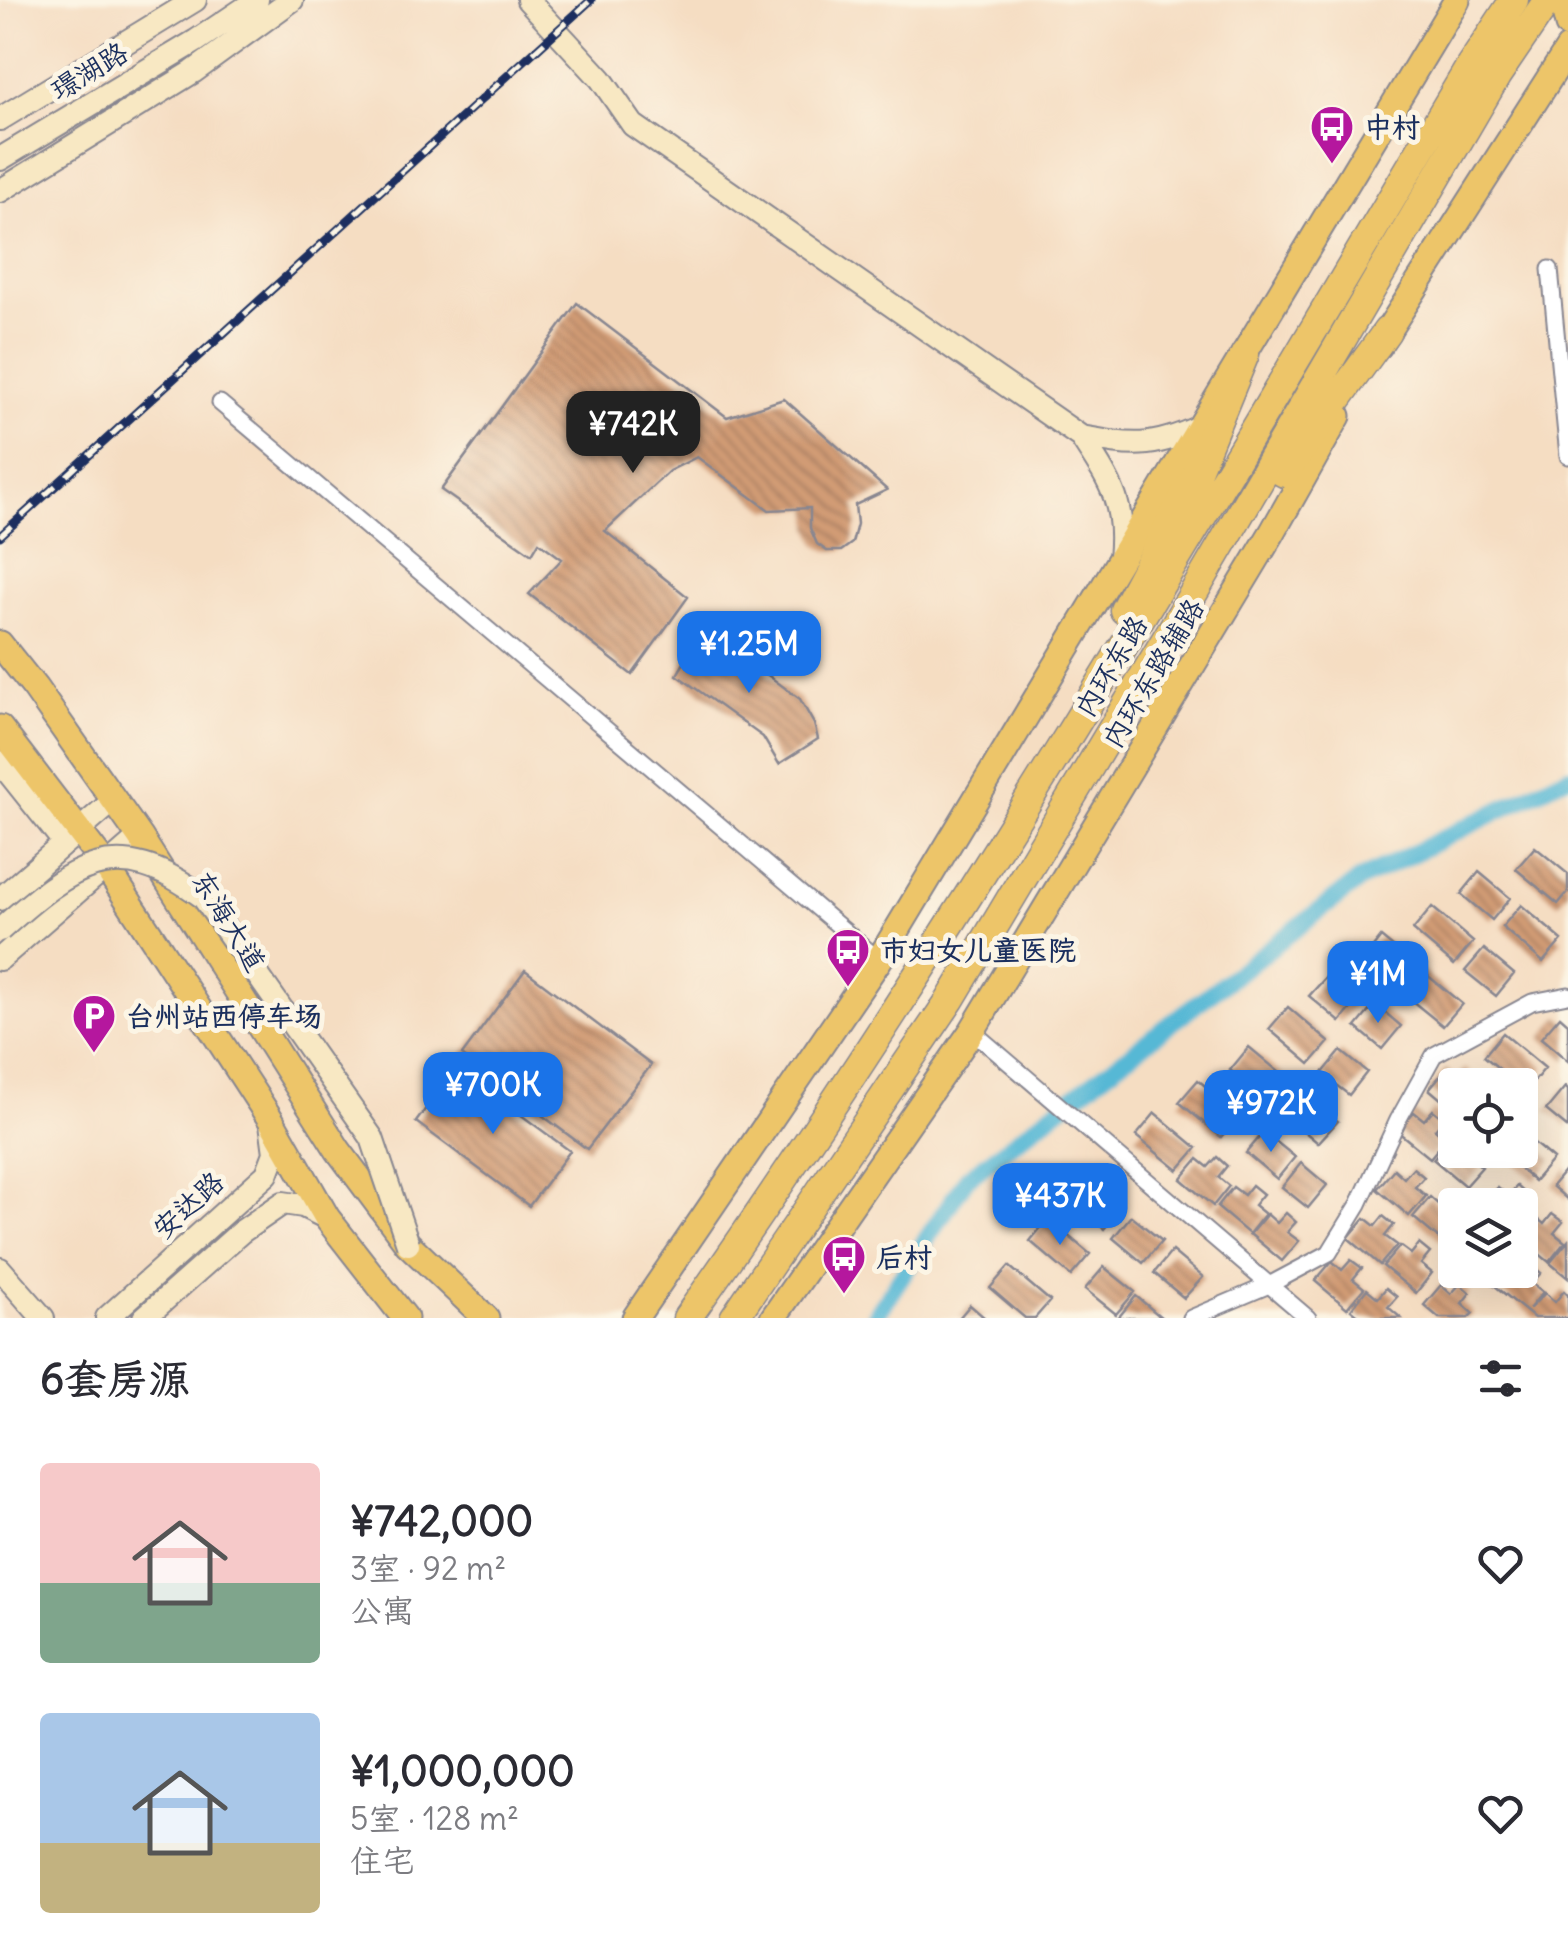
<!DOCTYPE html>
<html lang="zh">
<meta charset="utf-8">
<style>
:root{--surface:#fff;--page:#f7f7f7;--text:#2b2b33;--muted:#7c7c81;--accent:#1a73e8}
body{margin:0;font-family:Delius,"LXGW WenKai TC",sans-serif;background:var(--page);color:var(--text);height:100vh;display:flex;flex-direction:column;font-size:38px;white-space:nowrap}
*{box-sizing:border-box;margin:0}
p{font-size:32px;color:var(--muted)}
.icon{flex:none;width:55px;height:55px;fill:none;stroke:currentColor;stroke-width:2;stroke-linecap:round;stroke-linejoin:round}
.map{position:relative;height:1318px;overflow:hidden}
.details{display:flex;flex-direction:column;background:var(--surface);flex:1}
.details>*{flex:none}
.buttons{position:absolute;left:1438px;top:1068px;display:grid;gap:20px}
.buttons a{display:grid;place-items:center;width:100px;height:100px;border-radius:10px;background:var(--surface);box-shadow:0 10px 40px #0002;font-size:50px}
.price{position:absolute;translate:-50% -85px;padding:0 22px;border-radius:20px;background:var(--accent);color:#fff;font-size:32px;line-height:65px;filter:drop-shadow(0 2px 5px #0008)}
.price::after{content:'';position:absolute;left:50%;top:60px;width:30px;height:22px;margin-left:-15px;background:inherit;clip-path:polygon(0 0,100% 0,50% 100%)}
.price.active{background:#222;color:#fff}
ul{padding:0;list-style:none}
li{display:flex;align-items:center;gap:30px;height:250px;padding:0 40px}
li span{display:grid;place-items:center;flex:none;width:280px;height:200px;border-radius:10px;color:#555}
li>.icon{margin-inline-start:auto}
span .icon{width:120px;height:120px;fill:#fffc;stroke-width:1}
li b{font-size:42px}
h2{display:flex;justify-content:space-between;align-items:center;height:120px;padding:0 40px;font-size:42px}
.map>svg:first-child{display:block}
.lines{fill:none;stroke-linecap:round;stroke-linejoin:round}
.canal{stroke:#57b8d5;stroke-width:18}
.building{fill:url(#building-back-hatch)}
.street-casing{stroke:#888690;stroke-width:19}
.secondary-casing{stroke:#888690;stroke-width:26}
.primary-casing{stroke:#888690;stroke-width:29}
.highway-casing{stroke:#888690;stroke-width:31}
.street{stroke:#fff;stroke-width:15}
.secondary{stroke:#f8e8c3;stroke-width:22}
.primary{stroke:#edc569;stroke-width:25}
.highway{stroke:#edc569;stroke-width:28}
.rail-casing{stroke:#1b2f5e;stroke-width:9}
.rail{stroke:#fcf5e5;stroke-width:5;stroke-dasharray:15;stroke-linecap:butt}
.secondary-bridge-casing{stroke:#888690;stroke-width:26;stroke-linecap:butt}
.secondary-bridge{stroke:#f8e8c3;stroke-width:22}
.labels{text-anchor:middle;stroke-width:10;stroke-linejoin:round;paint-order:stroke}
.street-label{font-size:28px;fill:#1b2f5e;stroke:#fcf5e5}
.poi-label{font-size:28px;font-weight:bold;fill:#1b2f5e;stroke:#fcf5e5;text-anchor:start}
</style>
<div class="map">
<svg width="1568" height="1318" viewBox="0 0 1568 1318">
<defs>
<pattern id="building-back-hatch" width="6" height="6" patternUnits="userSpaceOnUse" patternTransform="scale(2.5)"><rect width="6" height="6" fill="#d19b75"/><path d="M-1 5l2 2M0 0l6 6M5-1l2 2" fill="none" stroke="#a97f63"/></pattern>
</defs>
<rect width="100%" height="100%" fill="#fcf5e5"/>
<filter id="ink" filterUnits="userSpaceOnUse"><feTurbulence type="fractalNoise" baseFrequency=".01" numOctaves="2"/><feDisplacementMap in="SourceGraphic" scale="20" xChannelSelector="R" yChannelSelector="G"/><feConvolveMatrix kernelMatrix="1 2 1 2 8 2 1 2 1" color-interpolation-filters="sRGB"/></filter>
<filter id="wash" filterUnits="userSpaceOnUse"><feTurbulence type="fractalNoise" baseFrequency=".0048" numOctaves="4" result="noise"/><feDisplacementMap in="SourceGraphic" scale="40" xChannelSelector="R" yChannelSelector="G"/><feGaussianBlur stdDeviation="2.25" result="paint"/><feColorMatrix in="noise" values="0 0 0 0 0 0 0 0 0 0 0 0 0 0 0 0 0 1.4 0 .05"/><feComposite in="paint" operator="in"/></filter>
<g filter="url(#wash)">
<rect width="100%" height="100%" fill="#f5ddc2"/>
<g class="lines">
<path class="canal" d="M874,1318L967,1178L1360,880L1568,776"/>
</g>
<g id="blocks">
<path class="building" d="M577,303L727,417L784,399L887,490L855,505L857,524L852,543L841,551H827L817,544L810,528V508L769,510L697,457L669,471L605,531L688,597L632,675L529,594L562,559L539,542L532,554L441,490Z
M704,628L800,699L814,724L818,739L779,764L763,737L677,675Z
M1535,847L1568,874V892L1558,904L1516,869Z
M1479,872L1510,898L1492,920L1461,894Z
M1521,905L1562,940L1543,962L1502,927Z
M1432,907L1473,942L1454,965L1413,930Z
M1381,937L1412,963L1394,985L1363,960Z
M1484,949L1514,974L1496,996L1465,971Z
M1420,969L1462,1004L1443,1026L1401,992Z
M525,970L651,1065L587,1149L462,1055Z
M1328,975L1358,1000L1340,1022L1309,996Z
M1375,1004L1401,1026L1382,1049L1356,1027Z
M1288,1007L1329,1042L1310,1064L1269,1029Z
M1560,1016L1568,1023V1061L1541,1038Z
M1503,1033L1545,1068L1526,1091L1484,1056Z
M1249,1047L1291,1082L1271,1105L1230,1070Z
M1341,1051L1367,1072L1349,1095L1322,1074Z
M456,1067L570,1151L529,1206L416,1122Z
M1465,1068L1475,1077L1468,1085H1455V1111L1429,1089L1446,1069L1456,1078Z
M1198,1080L1240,1115L1221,1137L1179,1102Z
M1296,1086L1338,1121L1318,1143L1277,1108Z
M1565,1087L1568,1090V1128L1546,1110Z
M1433,1110L1444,1119L1435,1129L1446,1139L1430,1158L1397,1131L1414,1112L1424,1120Z
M1155,1113L1197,1148L1178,1170L1136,1136Z
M1264,1132L1295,1157L1277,1179L1246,1153Z
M1522,1133L1553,1159L1534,1181L1504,1155L1508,1150H1520Z
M1450,1139L1455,1144V1150H1477L1470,1157L1482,1167L1465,1186L1433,1159Z
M1217,1157L1227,1166L1218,1177L1229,1186L1213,1206L1181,1179L1198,1159L1208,1167Z
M1301,1163L1327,1185L1308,1208L1282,1187Z
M1568,1167V1200L1552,1186Z
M1413,1168L1424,1177L1415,1187L1426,1196L1409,1216L1377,1189L1394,1169L1404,1178Z
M1082,1171L1123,1206L1104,1229L1063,1194Z
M1252,1185L1263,1194L1254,1205L1265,1214L1249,1234L1217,1207L1233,1187L1244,1195Z
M1517,1186L1527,1195L1518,1205H1483L1498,1187L1508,1196Z
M1449,1196L1460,1205H1455L1451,1215L1455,1219V1232L1445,1244L1413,1217L1430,1197L1440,1206Z
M1286,1213L1296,1222L1287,1232L1299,1241L1282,1261L1250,1234L1267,1214L1277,1223Z
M1552,1214L1563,1222L1554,1233L1565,1242L1549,1262L1520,1238V1231L1533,1215L1544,1224Z
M1131,1216L1162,1241L1143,1263L1113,1238Z
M1383,1216L1394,1225L1385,1236L1397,1245L1380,1265L1348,1238L1365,1218L1375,1226Z
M1048,1219L1090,1254L1071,1276L1030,1241Z
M1568,1241V1278L1550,1263Z
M1419,1244L1430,1253L1421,1264L1432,1273L1416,1293L1383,1266L1400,1246L1411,1254Z
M1172,1251L1203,1277L1184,1298L1154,1273Z
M1351,1260L1362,1268L1353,1279L1364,1288L1347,1308L1315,1281L1332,1261L1342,1270Z
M1530,1264L1541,1273L1532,1283L1543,1292L1529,1309L1545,1293L1555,1302L1564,1291L1568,1295V1318H1534L1494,1285L1507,1270L1522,1274Z
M1009,1266L1050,1301L1035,1318H1025L990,1288Z
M1104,1267L1135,1292L1116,1314L1085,1289Z
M1474,1270H1503L1491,1284Z
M1460,1284L1470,1293L1462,1303L1473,1313L1468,1318H1439L1424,1305L1441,1285L1451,1294Z
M1386,1288L1397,1297L1388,1307L1401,1318H1362L1351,1309L1367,1289L1378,1298Z
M1136,1296L1162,1318H1118Z
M970,1305L985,1318H959Z"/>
</g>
</g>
<g filter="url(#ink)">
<use href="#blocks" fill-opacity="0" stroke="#888690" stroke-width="2.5"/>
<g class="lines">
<defs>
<path id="street" d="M1550,269L1568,456
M220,403L879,960
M972,1031L1308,1318
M1191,1318L1269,1285L1329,1253L1359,1204L1398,1120L1434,1055L1532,1002L1568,995"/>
<path id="secondary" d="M528,0L601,79L633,125L1081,437C1110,482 1126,503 1120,558
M0,119L195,0
M0,159L196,41L257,0
M0,191L193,72L292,0
M1081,437C1132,446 1151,449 1199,427
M0,762L63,841
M0,899L113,801
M0,959L140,837
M0,1269L43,1318
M107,1318L267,1174L275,1153L271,1123
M144,1318L241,1232L283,1203L303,1206L327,1218"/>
<path id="primary" d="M1562,0L1568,25
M1378,346L1568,49
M0,644L35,688L140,837L338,1150L408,1244L486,1318
M0,728L105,865L271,1120L327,1218L405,1318
M635,1318L879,960L1457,0
M773,1318L972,1031L1272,533L1338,416"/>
<path id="highway" d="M1284,473L1387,331
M1124,610L1194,478L1245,354
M687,1318C971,915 1219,488 1471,65L1514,0
M734,1318L950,1000L1190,599L1497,75L1548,0"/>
</defs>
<use href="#street" class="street-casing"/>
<use href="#secondary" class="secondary-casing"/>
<use href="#primary" class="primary-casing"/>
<use href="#highway" class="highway-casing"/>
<use href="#street" class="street"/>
<use href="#secondary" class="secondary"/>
<use href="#primary" class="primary"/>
<use href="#highway" class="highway"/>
<defs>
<path id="rail" d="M0,536L591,0"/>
</defs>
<use href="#rail" class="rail-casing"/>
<use href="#rail" class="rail"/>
<defs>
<path id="secondary-bridge" d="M0,930C73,865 115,832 203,897L372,1138L408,1244"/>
</defs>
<use href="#secondary-bridge" class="secondary-bridge-casing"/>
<use href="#secondary-bridge" class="secondary-bridge"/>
</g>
</g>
<defs>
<symbol id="bus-pin" viewBox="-11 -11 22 30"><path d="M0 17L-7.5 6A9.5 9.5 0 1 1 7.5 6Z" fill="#b5179e" stroke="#fcf5e5"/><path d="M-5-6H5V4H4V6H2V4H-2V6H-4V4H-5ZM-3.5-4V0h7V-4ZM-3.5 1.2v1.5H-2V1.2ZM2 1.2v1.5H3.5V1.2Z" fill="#fff"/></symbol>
<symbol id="parking-pin" viewBox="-11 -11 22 30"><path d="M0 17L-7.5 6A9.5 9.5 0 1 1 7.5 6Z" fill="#b5179e" stroke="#fcf5e5"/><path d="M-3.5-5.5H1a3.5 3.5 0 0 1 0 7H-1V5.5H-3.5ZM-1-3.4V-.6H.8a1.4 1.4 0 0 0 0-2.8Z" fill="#fff"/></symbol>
</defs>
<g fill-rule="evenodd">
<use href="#bus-pin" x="1307" y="102" width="50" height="68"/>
<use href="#bus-pin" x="823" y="925" width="50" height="68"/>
<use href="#parking-pin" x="69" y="991" width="50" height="68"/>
<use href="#bus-pin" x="819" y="1232" width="50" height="68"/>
</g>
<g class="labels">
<g class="street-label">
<text transform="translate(89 71) rotate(-31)" y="10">璟湖路</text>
<text transform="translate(1111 666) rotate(-59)" y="10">内环东路</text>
<text transform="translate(1153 673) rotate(-59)" y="10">内环东路辅路</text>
<text transform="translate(229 921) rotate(58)" y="10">东海大道</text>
<text transform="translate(188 1205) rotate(-42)" y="10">安达路</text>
</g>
<g class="poi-label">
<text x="1364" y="137">中村</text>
<text x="880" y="960">市妇女儿童医院</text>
<text x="126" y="1026">台州站西停车场</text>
<text x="876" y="1267">后村</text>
</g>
</g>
</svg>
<div class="buttons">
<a><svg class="icon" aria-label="locate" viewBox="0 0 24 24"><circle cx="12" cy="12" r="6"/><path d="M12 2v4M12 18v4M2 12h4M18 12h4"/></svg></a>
<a><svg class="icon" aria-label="layers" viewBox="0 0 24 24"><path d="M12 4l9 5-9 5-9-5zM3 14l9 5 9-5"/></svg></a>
</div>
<b class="price active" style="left:633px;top:476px">¥742K</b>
<b class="price" style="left:749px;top:696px">¥1.25M</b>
<b class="price" style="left:1378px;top:1026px">¥1M</b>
<b class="price" style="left:493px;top:1137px">¥700K</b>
<b class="price" style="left:1271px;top:1155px">¥972K</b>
<b class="price" style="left:1060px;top:1248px">¥437K</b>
</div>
<section class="details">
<h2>6套房源<svg class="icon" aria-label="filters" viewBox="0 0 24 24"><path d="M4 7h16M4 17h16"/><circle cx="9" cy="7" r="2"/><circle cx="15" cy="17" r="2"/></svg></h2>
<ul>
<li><span style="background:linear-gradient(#f6c9c9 60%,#7fa58c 0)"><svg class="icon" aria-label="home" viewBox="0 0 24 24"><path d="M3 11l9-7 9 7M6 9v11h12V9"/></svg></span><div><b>¥742,000</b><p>3室 · 92 m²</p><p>公寓</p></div><svg class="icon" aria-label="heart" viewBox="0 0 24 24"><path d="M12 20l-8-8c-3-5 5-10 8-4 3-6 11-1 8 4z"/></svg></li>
<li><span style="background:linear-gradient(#a9c7e8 65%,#c2b280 0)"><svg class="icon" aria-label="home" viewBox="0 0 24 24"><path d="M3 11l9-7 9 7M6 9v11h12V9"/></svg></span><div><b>¥1,000,000</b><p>5室 · 128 m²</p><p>住宅</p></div><svg class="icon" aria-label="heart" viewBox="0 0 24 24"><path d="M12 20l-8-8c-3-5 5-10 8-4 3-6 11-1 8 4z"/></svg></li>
</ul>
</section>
